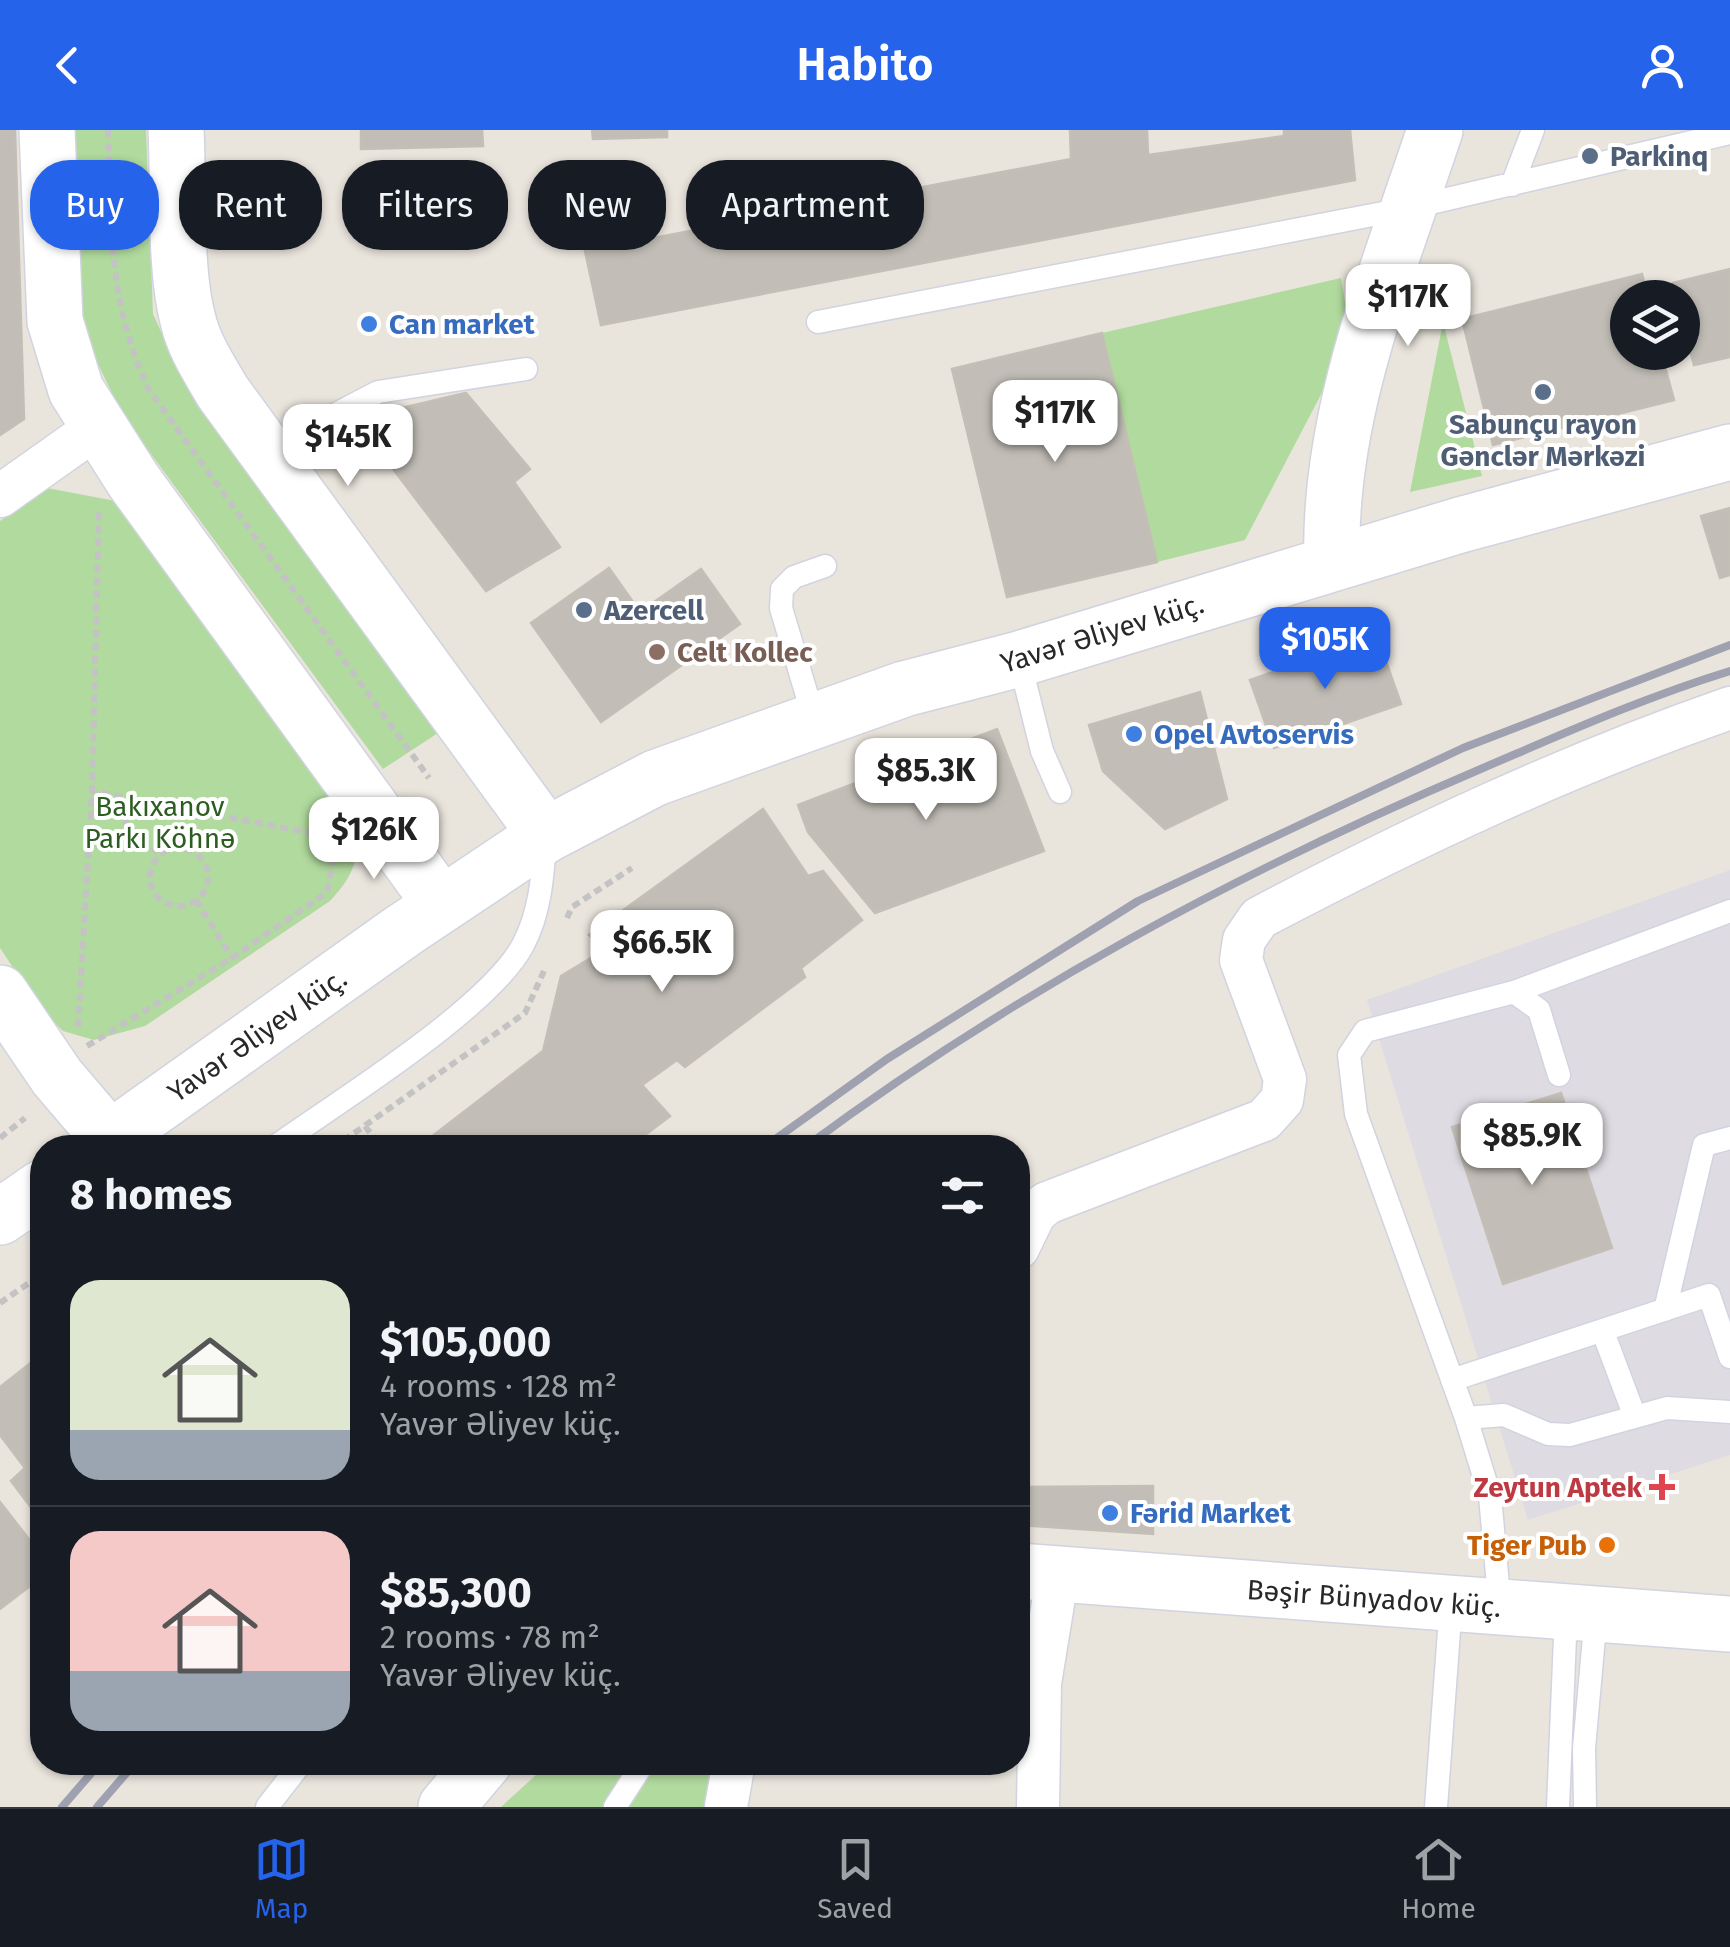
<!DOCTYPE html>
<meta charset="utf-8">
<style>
:root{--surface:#171b24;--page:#20242c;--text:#f1f3f6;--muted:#9ea1a6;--line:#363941;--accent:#2563eb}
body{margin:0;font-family:"Fira Sans",sans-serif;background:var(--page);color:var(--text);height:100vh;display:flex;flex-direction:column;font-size:38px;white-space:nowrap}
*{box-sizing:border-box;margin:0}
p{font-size:32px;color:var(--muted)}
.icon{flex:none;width:55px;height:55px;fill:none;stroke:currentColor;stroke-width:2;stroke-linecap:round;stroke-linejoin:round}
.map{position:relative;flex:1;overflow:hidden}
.panel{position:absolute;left:30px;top:1005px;width:1000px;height:640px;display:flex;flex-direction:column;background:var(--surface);border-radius:40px;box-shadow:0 2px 8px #0004}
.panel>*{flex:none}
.guide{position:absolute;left:30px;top:30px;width:1000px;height:90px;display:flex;gap:20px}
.fabs{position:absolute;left:1610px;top:150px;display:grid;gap:20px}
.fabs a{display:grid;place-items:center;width:90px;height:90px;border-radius:50%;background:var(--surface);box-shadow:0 2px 8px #0004;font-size:50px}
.price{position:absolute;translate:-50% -85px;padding:0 22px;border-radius:20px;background:#fff;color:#222;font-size:32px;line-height:65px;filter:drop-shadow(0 2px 5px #0008)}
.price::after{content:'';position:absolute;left:50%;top:60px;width:30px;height:22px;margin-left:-15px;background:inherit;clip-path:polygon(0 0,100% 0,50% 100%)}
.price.active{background:var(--accent);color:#fff}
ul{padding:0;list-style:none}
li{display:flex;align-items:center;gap:30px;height:250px;padding:0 40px}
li+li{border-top:2px solid var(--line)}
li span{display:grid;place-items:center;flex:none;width:280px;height:200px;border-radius:30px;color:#555}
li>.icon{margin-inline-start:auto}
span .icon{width:120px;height:120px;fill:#fffc;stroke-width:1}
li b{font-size:42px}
h2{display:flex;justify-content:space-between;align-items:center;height:120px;padding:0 40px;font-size:42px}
.tag{padding:0 35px;border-radius:40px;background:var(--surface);box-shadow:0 2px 8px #0004;font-size:35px;line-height:90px}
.tag.active{background:var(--accent);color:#fff}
header{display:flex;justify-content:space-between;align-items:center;height:130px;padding:0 40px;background:var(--accent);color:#fff;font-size:45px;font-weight:600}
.menu{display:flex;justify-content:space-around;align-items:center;height:140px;border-top:2px solid var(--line);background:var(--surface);font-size:28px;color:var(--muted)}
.menu a{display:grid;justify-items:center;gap:5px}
.menu .active{color:var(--accent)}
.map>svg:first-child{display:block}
.industrial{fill:#dedce2}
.green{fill:#b1da9e}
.building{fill:#c2beb7;stroke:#c4bfb6;stroke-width:2.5}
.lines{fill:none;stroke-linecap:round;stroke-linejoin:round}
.service-casing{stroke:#d1d4e0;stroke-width:25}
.minor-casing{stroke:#d1d4e0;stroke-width:45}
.tertiary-casing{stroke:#d1d4e0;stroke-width:58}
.secondary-casing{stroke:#d1d4e0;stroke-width:58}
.path{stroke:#c3c3c3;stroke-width:6;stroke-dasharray:8 5;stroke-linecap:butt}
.service{stroke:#fff;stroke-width:22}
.minor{stroke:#fff;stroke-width:42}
.tertiary{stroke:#fff;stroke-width:55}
.secondary{stroke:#fff;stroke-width:55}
.rail{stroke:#9fa1b1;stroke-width:8}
.service-dot{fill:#5c6f8a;stroke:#fff;stroke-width:4}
.shop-dot{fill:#3f7fe0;stroke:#fff;stroke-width:4}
.education-dot{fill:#8d6e63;stroke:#fff;stroke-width:4}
.health-dot{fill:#e0444e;stroke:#fff;stroke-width:4}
.food-dot{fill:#e8710a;stroke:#fff;stroke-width:4}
.labels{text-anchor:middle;stroke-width:8;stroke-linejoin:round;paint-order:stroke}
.service-label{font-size:28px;font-weight:bold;fill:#4e5e75;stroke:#fff;text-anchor:start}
.shop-label{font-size:28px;font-weight:bold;fill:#366cbe;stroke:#fff;text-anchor:start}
.street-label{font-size:28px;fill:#282828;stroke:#fff}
.education-label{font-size:28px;font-weight:bold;fill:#785e54;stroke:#fff;text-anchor:start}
.park-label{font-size:28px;fill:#2c5d21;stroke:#fff}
.health-label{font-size:28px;font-weight:bold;fill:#be3a42;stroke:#fff;text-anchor:end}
.food-label{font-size:28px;font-weight:bold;fill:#c56008;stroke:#fff;text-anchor:end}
</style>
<header><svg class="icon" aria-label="back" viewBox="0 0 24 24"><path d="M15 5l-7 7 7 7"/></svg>Habito<svg class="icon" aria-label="person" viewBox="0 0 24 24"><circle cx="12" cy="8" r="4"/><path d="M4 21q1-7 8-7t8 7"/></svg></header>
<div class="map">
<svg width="1730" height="1677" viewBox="0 0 1730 1677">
<rect width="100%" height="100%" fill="#e9e4dc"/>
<path class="industrial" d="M1730,740V1325L1528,1390L1367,870Z"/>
<path class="green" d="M70,0H146L153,184L183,250L438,603L383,639L123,286L82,201Z
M1341,148L1351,207L1245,410L1157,432L1102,203Z
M1443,192L1482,346L1410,362Z
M47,358L126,373L357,701C359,733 351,748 330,771L145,896L94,910L63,901L42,881L0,818V391Z
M549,1633H715L705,1677H501Z"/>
<path class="building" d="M0,0H15L24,289L0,305Z
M361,0H482L483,16L361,19Z
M592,0H667V7L593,9Z
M1070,0H1147L1148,25L1284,6V0H1350L1355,50L601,195L585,121L1071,29Z
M1730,139V227L1694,235L1682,189V168H1677L1673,153Z
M1642,144L1648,168H1628V222H1661L1674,270L1493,315L1462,189Z
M1102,203L1157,432L1007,467L952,239Z
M466,263L530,339L514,352L560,417L486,461L355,289Z
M1730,378V445L1720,448L1701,386Z
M609,438L640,482L701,439L740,494L601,592L531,493Z
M1377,506L1401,574L1274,618L1250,550Z
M1200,562L1227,669L1165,699L1103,641L1089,595Z
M997,599L1044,721L875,783L808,702L798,675Z
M763,679L808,746L823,741L862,790L801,838L805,847L685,937L677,930L642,955L670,986L628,1018H417L543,921L561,846L604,820L589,805Z
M1561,963L1612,1118L1503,1154L1452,997Z
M42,1224V1392L11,1351L25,1338L0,1305V1257Z
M1153,1356V1404L1020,1395L1019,1357Z
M0,1372L42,1426V1447L0,1479Z"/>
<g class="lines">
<defs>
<path id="service" d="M1512,55L1533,0
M818,192L1409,78L1730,3
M267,320L378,262L526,239
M1019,529L1042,621L1060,662
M814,589L781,478L782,459L794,447L825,436
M1514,862L1730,781
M273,1018C336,973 489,879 523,815C540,783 543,746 545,710
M1665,1180L1704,1015L1730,1008
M1603,1202L1635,1287
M1452,1250L1709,1165L1730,1227
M1466,1288L1504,1285L1548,1304L1570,1305L1667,1278L1730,1282
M1500,1478L1490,1366L1466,1288L1356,984L1349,925L1365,901L1514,862L1539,880L1559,945
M267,1677L302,1632
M615,1677L644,1632
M1436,1677L1451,1474
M1558,1677L1566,1483
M1585,1677L1584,1618L1596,1485"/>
<path id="minor" d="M0,366L96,298
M1018,1118L1035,1083L1047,1073L1264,990L1282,970L1285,949L1241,830L1244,810L1259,788C1413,707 1566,635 1730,578
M726,1677L734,1632
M1038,1677L1040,1553L1058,1443"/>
<path id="tertiary" d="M1332,434C1327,284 1389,140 1435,0
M546,705L655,648L904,559L1019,529L1460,395L1730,322
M0,863L57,947L109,1008
M1018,1441L1730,1494
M446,1677L484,1632"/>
<path id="secondary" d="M47,0L55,191L76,260L133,350L441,774
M97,1018L404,800L546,705L222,261C209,238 194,216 188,190C174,137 179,56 176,0
M0,1087L42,1058"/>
</defs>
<use href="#service" class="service-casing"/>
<use href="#minor" class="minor-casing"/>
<use href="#tertiary" class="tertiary-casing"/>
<use href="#secondary" class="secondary-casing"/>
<path class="path" d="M108,0C112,97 107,170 149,260L429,648
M95,664L160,725
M150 747a29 29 0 1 1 58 0a29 29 0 1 1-58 0Z
M196,770L232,828
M567,788L572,777L632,738
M78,897L92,661L99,380
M87,916L232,828L327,762L337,708L92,661
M365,996L382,1018
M0,1008L25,988
M333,1018L525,883L544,841
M0,1173L42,1144"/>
<use href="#service" class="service"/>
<use href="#minor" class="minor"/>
<use href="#tertiary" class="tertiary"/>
<use href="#secondary" class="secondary"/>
<path class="rail" d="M763,1018L887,929L1138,771L1463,618L1730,515
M804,1018C1017,860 1239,742 1483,638C1565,603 1645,567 1730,541
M62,1677L101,1632
M97,1677L136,1632"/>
</g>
<g class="service-dot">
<circle cx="1590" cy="26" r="10"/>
<circle cx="1543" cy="262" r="10"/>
<circle cx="584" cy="480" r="10"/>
</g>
<g class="shop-dot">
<circle cx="369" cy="194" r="10"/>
<circle cx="1134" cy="604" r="10"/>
<circle cx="1110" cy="1383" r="10"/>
</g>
<circle class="education-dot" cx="657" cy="522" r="10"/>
<path class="health-dot" d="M1657 1342h10v10h10v10h-10v10h-10v-10h-10v-10h10z"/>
<circle class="food-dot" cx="1607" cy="1415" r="10"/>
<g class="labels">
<g class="service-label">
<text x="1610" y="36">Parkinq</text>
<text x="1543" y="304" text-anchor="middle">Sabunçu rayon<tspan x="1543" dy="32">Gənclər Mərkəzi</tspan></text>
<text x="604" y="490">Azercell</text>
</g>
<g class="shop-label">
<text x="389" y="204">Can market</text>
<text x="1154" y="614">Opel Avtoservis</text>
<text x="1130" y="1393">Fərid Market</text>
</g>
<g class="street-label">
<text transform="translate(1102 503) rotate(-17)" y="10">Yavər Əliyev küç.</text>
<text transform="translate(257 905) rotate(-35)" y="10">Yavər Əliyev küç.</text>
<text transform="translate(1374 1468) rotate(4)" y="10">Bəşir Bünyadov küç.</text>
</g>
<g class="education-label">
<text x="677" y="532">Celt Kollec</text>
</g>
<g class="park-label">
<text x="160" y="686">Bakıxanov<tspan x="160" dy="32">Parkı Köhnə</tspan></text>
</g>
<g class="health-label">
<text x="1642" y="1367">Zeytun Aptek</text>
</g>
<g class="food-label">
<text x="1587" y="1425">Tiger Pub</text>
</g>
</g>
</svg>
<div class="fabs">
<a><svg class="icon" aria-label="layers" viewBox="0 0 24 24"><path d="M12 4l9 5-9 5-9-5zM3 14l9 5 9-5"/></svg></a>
</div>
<b class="price" style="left:1408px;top:219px">$117K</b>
<b class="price" style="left:1055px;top:335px">$117K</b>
<b class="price" style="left:348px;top:359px">$145K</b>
<b class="price active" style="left:1325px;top:562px">$105K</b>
<b class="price" style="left:926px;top:693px">$85.3K</b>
<b class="price" style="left:374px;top:752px">$126K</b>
<b class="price" style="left:662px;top:865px">$66.5K</b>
<b class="price" style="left:1532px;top:1058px">$85.9K</b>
<div class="guide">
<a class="tag active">Buy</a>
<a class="tag">Rent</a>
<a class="tag">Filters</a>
<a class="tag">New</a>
<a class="tag">Apartment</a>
</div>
<section class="panel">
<h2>8 homes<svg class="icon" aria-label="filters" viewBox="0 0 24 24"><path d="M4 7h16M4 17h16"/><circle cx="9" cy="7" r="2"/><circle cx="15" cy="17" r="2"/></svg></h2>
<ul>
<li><span style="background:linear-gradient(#dfe7d0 75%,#9aa5b1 0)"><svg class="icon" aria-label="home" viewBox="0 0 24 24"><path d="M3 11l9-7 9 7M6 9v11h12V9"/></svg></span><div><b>$105,000</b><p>4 rooms · 128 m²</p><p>Yavər Əliyev küç.</p></div></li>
<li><span style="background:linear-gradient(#f6c9c9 70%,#9aa5b1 0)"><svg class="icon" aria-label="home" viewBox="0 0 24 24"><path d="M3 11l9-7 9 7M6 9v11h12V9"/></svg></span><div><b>$85,300</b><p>2 rooms · 78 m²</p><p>Yavər Əliyev küç.</p></div></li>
</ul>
</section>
</div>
<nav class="menu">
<a class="active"><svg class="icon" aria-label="map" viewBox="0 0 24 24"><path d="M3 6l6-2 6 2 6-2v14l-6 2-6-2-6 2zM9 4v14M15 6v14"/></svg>Map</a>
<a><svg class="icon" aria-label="saved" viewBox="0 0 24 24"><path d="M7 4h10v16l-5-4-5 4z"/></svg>Saved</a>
<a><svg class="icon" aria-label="home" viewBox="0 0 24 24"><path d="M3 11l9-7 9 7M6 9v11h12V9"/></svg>Home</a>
</nav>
